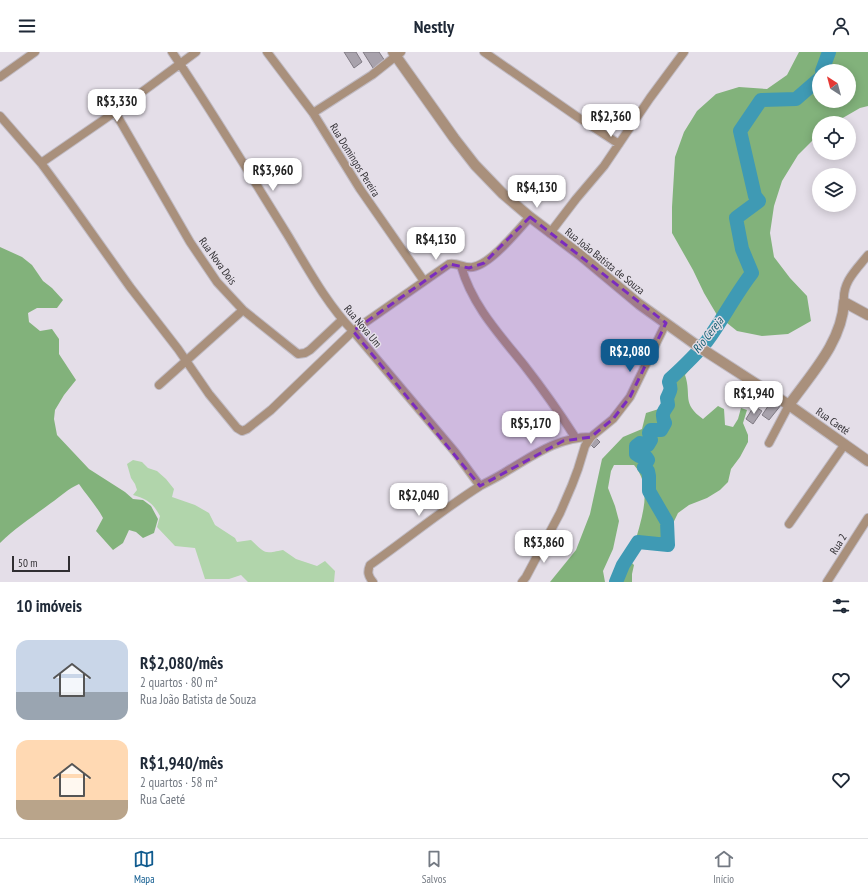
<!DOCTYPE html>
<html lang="pt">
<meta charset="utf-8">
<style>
:root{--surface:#fff;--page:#f6f6f7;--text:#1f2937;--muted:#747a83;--line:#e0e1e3;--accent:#105b8f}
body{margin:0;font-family:"PT Sans Narrow",sans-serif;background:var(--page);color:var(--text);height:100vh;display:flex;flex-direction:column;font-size:15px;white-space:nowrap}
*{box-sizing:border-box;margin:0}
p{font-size:13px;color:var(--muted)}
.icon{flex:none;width:22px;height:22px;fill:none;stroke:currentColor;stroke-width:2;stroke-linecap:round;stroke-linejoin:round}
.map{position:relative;height:530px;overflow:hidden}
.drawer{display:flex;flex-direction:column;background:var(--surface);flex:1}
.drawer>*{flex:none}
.needle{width:26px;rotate:324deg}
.fabs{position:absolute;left:812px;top:12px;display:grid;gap:8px}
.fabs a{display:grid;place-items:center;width:44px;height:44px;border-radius:50%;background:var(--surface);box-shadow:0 2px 10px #0003;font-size:20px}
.scale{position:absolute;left:12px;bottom:10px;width:58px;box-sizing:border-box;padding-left:4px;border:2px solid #302e32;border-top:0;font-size:11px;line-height:14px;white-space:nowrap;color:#302e32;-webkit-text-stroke:3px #e4dee8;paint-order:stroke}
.price{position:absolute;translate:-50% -34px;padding:0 9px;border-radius:8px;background:#fff;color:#222;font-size:13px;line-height:26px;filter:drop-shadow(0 1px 2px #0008)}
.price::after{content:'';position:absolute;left:50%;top:24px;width:12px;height:9px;margin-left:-6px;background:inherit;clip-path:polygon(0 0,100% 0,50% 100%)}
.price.on{background:var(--accent);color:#fff}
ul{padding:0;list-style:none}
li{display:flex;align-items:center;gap:12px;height:100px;padding:0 16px}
li span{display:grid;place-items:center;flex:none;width:112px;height:80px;border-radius:12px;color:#555}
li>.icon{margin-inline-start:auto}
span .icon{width:48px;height:48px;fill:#fffc;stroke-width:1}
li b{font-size:17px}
h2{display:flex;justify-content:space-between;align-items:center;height:48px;padding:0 16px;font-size:17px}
header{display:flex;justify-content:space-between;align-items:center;height:52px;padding:0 16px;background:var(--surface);font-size:18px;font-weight:700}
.tabs{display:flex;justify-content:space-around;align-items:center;height:56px;border-top:1px solid var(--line);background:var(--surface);font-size:11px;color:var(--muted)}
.tabs a{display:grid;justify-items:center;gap:2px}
.tabs .on{color:var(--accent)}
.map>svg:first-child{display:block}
.green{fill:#b1d5ab}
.forest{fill:#82b27b;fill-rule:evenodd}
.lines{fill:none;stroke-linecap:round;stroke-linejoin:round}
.river{stroke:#3f9ab4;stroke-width:14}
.building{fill:#a8a2ac;stroke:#807b84}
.minor-casing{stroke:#c0bbc4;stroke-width:10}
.tertiary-casing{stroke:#c0bbc4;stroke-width:12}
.minor{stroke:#a9907c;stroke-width:8}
.tertiary{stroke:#a9907c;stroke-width:10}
.marked{fill:#7b2cbf;fill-opacity:0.2;stroke:#7b2cbf;stroke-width:3;stroke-dasharray:8 5;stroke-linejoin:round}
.labels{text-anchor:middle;stroke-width:3;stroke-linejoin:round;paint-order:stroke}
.street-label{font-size:11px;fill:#302e32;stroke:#e4dee8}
.water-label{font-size:12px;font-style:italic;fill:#155e70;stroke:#e4dee8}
</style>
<header><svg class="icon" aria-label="menu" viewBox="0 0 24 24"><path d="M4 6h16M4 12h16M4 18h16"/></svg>Nestly<svg class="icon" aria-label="person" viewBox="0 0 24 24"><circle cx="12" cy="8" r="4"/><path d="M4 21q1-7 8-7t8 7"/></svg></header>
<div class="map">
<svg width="868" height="530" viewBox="0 0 868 530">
<rect width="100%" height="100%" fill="#e4dee8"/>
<path class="green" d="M133,408L142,410L148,416L157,419L166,427L174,437L172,445L195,453L209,461L215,473L235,486L237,490L251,488C266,502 263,502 283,498L296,507L317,514L325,509L335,519L334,530H248L241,523L229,527H205L195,496L175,494L157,475L160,464C153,451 147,447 133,443L137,438L135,432L131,426L127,412Z"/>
<path class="forest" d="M799,0H868V54L860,56L834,71H819V82L798,103L782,129L774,154L770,181L774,205L790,226L807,244L811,269L788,282L762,284L737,279L717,263L704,241L693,218L672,181V155L675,105L684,80L697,59L716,42L739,35L767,37L787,23ZM819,19H849V49H819Z
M0,195L22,205L32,213L43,229L52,236L63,248L57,256H37L28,261L29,270L40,279L52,277L59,287V302L76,328L64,343L55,358L54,367L57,383L89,417L125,440L133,447L143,448L151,454L158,467L154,481L143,486L136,480L129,478L123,491L113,498L96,479L103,466C96,453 87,444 79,432C68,437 61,444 51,451C34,464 16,475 0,491Z
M690,309V317L685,323C692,344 681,351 703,367L718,354L724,357L725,373L733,375L738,367L741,356L747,358L743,371L748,383V390L740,405L731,417L728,430L720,438L707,446L689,453L678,461L662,494L656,497H644L634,494C641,467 654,437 634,413H614L611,419L608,436L615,454L619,469L613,497L603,519L605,530H612L622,516L631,510L634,513L632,522V530H550L576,498L590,462L602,407L623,385L642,377L646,361L662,356L667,342V326L685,310Z"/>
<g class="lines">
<path class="river" d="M822,19L829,0
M616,530L623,513L638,490L668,493L667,470L649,439V424L648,419L644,415L648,408L646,405L639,404L636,402V394L640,391L648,393L651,388L649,381L651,378H661L665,371C661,363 663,360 668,353L667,346C670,339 672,338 669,330L670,327C683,315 696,303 707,289C723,267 735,243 752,221L742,197L736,166L759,149L755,144L740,79L761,48L796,47L819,27"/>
</g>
<path class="building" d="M344,0H356L362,10L354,16Z
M363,0H379L385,9L373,16Z
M762,336L765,339L762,342L765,344L757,354L754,352L757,347L755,346Z
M773,347L781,353L769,368L762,363Z
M754,354L762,359L753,372L746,367Z
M595,385L600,390L594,396L590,392Z"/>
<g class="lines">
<defs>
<path id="minor" d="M172,0C212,59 249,121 287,182C307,215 326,251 353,279L455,400L480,434
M267,0L313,61L360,137L424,229
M484,0L579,66L619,92
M0,25L35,0
M115,60L190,190L217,230L243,258L298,302L305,301L310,298L342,268
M313,61L372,23L401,0
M0,64L41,111L69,149L130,235L178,297L209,342L237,376L242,379L247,377L271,358L353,279L449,212C457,210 465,217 473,215C491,212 518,178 530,165
M41,111L115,60L196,0
M550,181L576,147L604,114L650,46L684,0
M461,214C472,253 499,282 524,313C542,336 559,360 575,385
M844,250C842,230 856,218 868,203
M159,333L243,258
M769,391L789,353
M789,472L845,392
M373,530C368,524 367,520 370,513C407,487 442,458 480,434C489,429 498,425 507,419C534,403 558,385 591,385
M522,530L526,525L560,461L572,433L578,417L585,394L591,385L613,367L630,345L666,271
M827,530L868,466"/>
<path id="tertiary" d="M393,0L454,86L475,113L503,142L530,165L579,202L639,252L699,295L789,353L868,409
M789,353C811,322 842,290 844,250L868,263"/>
</defs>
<use href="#minor" class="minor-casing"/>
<use href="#tertiary" class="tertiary-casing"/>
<use href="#minor" class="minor"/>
<use href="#tertiary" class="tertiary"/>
</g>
<path class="marked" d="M530,165L666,271L630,345L613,367L591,385L563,389L480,434L353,279L449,212L469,216L484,211Z"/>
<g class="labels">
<g class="street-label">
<text transform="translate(355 108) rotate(58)" y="4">Rua Domingos Pereira</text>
<text transform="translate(218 209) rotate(54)" y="4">Rua Nova Dois</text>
<text transform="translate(605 209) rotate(39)" y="4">Rua João Batista de Souza</text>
<text transform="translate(363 274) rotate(50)" y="4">Rua Nova Um</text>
<text transform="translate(833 369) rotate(35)" y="4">Rua Caeté</text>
<text transform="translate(838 492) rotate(-58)" y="4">Rua 2</text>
</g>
<g class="water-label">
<text transform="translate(708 283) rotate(-52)" y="4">Rio Cereja</text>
</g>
</g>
</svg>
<div class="fabs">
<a><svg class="needle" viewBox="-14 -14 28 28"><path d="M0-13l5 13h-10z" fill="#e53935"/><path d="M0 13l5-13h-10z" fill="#747a83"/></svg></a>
<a><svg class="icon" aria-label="locate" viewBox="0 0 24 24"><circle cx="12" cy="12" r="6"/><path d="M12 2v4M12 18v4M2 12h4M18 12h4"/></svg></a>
<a><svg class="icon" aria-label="layers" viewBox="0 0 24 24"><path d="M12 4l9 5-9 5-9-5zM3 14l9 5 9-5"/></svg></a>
</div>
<div class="scale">50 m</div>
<b class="price" style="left:117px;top:71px">R$3,330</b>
<b class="price" style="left:611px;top:86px">R$2,360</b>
<b class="price" style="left:273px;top:140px">R$3,960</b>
<b class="price" style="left:537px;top:157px">R$4,130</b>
<b class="price" style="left:436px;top:209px">R$4,130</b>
<b class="price on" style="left:630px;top:321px">R$2,080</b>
<b class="price" style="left:754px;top:363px">R$1,940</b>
<b class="price" style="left:531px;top:393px">R$5,170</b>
<b class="price" style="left:419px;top:465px">R$2,040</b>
<b class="price" style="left:544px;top:512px">R$3,860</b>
</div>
<section class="drawer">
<h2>10 imóveis<svg class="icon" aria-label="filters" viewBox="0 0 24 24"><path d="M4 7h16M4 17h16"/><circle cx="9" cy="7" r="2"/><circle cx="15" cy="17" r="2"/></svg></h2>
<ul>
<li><span style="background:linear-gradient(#c9d6e8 65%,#9aa5b1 0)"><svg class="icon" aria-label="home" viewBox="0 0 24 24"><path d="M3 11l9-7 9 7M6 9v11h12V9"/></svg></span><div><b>R$2,080/mês</b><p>2 quartos · 80 m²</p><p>Rua João Batista de Souza</p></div><svg class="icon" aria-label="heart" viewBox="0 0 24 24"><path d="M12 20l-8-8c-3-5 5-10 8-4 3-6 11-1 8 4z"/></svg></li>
<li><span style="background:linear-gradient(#ffd9b3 75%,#b9a48a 0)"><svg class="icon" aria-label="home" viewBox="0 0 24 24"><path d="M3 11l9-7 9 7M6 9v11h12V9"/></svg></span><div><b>R$1,940/mês</b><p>2 quartos · 58 m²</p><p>Rua Caeté</p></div><svg class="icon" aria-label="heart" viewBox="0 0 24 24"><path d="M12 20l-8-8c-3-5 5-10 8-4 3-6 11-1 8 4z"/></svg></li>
</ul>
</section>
<nav class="tabs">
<a class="on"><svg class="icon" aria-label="map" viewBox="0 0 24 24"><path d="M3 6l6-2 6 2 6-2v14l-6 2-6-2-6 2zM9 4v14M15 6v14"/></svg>Mapa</a>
<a><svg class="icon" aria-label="saved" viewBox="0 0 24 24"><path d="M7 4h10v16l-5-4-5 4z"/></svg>Salvos</a>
<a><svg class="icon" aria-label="home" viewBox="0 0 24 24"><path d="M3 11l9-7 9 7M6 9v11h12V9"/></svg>Início</a>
</nav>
